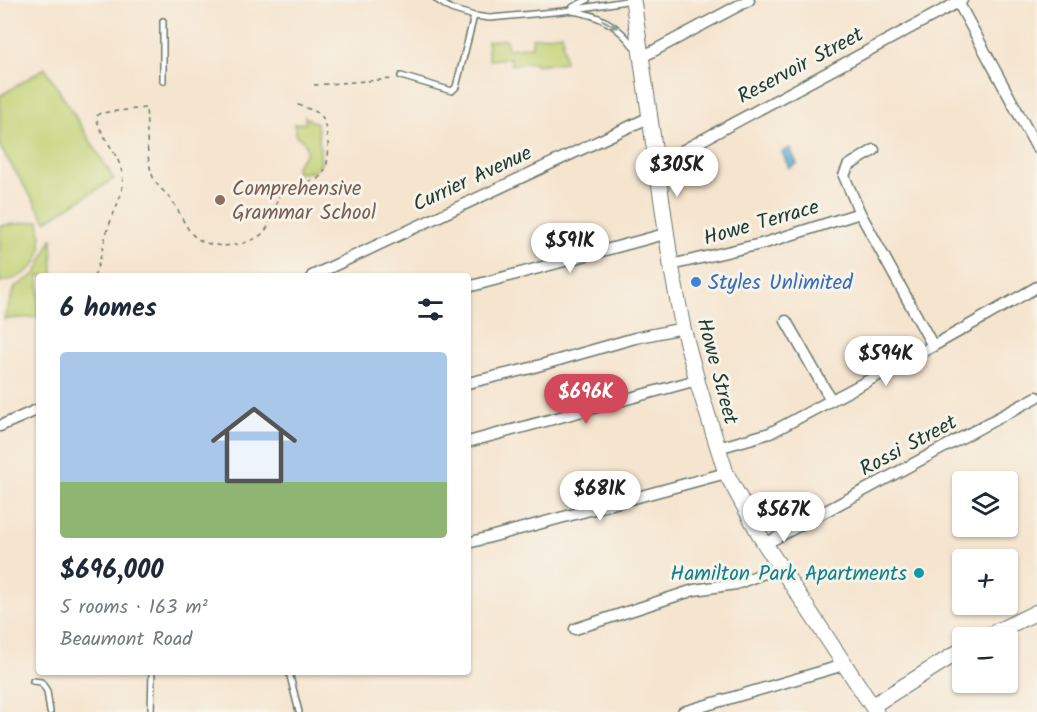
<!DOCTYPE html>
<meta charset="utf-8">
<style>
:root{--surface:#fff;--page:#f6f6f7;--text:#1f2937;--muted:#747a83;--accent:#d1495b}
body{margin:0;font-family:Kalam,sans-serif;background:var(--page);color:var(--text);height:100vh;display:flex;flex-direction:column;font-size:22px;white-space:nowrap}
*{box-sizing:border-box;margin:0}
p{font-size:20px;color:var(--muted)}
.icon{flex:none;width:33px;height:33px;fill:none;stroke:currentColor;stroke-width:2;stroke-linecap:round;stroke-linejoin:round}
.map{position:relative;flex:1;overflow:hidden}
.side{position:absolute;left:36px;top:273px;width:435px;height:402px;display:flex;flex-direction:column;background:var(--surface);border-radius:6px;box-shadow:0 2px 4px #0004}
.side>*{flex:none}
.tools{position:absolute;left:952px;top:471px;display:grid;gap:12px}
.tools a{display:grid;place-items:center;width:66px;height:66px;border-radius:6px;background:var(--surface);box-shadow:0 2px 4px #0004;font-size:30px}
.price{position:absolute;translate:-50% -51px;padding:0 14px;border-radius:21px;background:#fff;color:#222;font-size:20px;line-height:39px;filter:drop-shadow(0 2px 3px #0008)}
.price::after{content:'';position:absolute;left:50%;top:36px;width:18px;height:14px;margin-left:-9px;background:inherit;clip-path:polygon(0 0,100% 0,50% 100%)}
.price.on{background:var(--accent);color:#fff}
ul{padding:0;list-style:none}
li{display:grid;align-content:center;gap:12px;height:318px;padding:0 24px}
li span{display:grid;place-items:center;height:186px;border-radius:6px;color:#555}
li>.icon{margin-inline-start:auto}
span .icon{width:108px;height:108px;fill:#fffc;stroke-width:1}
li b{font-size:26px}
h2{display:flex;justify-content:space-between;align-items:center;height:72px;padding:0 24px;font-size:26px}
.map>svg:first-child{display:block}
.green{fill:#c2d274;stroke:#708854;stroke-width:1.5}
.water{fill:#5eaad7;stroke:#3e7486;stroke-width:1.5}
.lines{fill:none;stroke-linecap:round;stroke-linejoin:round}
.lane-casing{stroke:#6a776a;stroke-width:8}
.street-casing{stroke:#6a776a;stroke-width:13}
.secondary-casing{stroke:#6a776a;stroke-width:17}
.path{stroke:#6a776a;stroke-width:1.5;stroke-dasharray:4.5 4.5;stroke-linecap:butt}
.lane{stroke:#fff;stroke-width:5}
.street{stroke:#fff;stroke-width:10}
.secondary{stroke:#fff;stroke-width:15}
.oneway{fill:#8f9e9a}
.education-dot{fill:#8d6e63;stroke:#f7f3e8;stroke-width:2}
.shop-dot{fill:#3f7fe0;stroke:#f7f3e8;stroke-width:2}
.culture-dot{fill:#0f9aa8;stroke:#f7f3e8;stroke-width:2}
.labels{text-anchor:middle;stroke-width:6;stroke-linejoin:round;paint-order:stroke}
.street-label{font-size:21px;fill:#1f3d34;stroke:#f7f3e8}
.education-label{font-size:21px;fill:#785e54;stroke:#f7f3e8;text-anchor:start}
.shop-label{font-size:21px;fill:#366cbe;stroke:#f7f3e8;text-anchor:start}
.culture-label{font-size:21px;fill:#0d838f;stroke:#f7f3e8;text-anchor:end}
</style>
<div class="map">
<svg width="1037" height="712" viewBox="0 0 1037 712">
<rect width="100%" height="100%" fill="#f7f3e8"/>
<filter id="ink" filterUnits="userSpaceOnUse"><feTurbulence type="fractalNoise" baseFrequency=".0167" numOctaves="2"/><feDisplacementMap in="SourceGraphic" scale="12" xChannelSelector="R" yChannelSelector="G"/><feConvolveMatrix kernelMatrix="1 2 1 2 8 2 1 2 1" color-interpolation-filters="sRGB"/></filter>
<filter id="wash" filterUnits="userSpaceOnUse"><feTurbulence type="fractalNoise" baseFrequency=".008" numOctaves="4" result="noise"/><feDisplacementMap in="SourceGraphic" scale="24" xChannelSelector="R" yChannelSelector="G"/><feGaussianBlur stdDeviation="1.35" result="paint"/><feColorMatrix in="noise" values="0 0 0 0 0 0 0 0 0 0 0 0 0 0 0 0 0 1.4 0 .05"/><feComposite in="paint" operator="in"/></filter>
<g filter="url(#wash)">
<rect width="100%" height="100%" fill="#f5e4ce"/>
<path class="green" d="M562,34L565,62L535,65L534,62L511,65L510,58L489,60L487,41L506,39L508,49L532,46V38Z
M45,68L114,179L46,221L0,147V96Z
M305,117L316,123L318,129L321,164L313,172L297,173L296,165L306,154V144L296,135L294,124L306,123Z
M39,221C40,229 42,240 41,249C39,269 17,280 0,282V226Z
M52,238L53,276H39V317L4,319L15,287L36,274Z"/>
<path class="water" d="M790,148L797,164L789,168L782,152Z"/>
</g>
<g filter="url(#ink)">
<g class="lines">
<defs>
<path id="lane" d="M437,0L451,9L474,16L490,18L564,11L632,0
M573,7L587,0
M572,11C599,15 618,25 634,47
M163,21V81
M401,76L452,91L456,87L474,16
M289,672L299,712
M33,681L41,682L47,691L50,712
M151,712L152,672"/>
<path id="street" d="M957,0L1037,148
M642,57L749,0
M874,150L848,166L844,176L860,213L933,346
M656,165L962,0
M671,265L765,243L860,213
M312,276L650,117
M468,287L665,234
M786,321L831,400
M468,383L527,369L635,338L683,328
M0,426L39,409
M468,442L697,380
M718,448L770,433L933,346L1037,287
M468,543L726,473
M765,544L1037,397
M575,629L694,590L736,584L780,567
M683,712L844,665"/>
<path id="secondary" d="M633,0L671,265L683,328L698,384L726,473L763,541L876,712
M983,638L1037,612
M872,706L963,649"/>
</defs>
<use href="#lane" class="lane-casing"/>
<use href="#street" class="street-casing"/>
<use href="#secondary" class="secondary-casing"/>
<path class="path" d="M314,85L393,79
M94,276C100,263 102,249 106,235C111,215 126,194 122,172C118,153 101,137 96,117L100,113L146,108C148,129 145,157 153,177C157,187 167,193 173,202C180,212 184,225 192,234C207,250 240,248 258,237C276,226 272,200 286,186L318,179C334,163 328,138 323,118L319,113L296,104"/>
<use href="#lane" class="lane"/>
<use href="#street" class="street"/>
<use href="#secondary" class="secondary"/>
</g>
<defs><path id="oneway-solid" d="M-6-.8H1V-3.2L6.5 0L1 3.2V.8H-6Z" transform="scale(1.5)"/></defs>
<use class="oneway" href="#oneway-solid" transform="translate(610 24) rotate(28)"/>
</g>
<circle class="education-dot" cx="220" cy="200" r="6"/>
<circle class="shop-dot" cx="696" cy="282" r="6"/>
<circle class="culture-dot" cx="919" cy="573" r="6"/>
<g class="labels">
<g class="street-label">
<text transform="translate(800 65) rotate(-28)" y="7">Reservoir Street</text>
<text transform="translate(472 178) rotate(-25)" y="7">Currier Avenue</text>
<text transform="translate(761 222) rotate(-16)" y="7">Howe Terrace</text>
<text transform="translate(718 371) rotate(75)" y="7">Howe Street</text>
<text transform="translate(908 445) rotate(-28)" y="7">Rossi Street</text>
</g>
<g class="education-label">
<text x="232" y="195">Comprehensive<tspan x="232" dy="24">Grammar School</tspan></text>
</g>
<g class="shop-label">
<text x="708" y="289">Styles Unlimited</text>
</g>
<g class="culture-label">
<text x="907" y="580">Hamilton Park Apartments</text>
</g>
</g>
</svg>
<div class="tools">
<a><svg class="icon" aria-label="layers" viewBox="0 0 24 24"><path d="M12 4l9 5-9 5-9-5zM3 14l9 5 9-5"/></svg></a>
<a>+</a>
<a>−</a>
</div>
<b class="price" style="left:677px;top:198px">$305K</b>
<b class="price" style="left:570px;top:274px">$591K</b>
<b class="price" style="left:886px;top:387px">$594K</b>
<b class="price on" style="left:586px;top:425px">$696K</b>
<b class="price" style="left:600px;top:522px">$681K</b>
<b class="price" style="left:784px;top:543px">$567K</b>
<section class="side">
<h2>6 homes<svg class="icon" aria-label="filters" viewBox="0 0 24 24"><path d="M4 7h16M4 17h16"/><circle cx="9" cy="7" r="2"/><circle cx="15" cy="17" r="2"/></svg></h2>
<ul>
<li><span style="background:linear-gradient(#a9c7e8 70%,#8fb573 0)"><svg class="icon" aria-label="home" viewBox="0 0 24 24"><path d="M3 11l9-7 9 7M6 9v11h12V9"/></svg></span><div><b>$696,000</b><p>5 rooms · 163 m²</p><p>Beaumont Road</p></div></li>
</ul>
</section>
</div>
